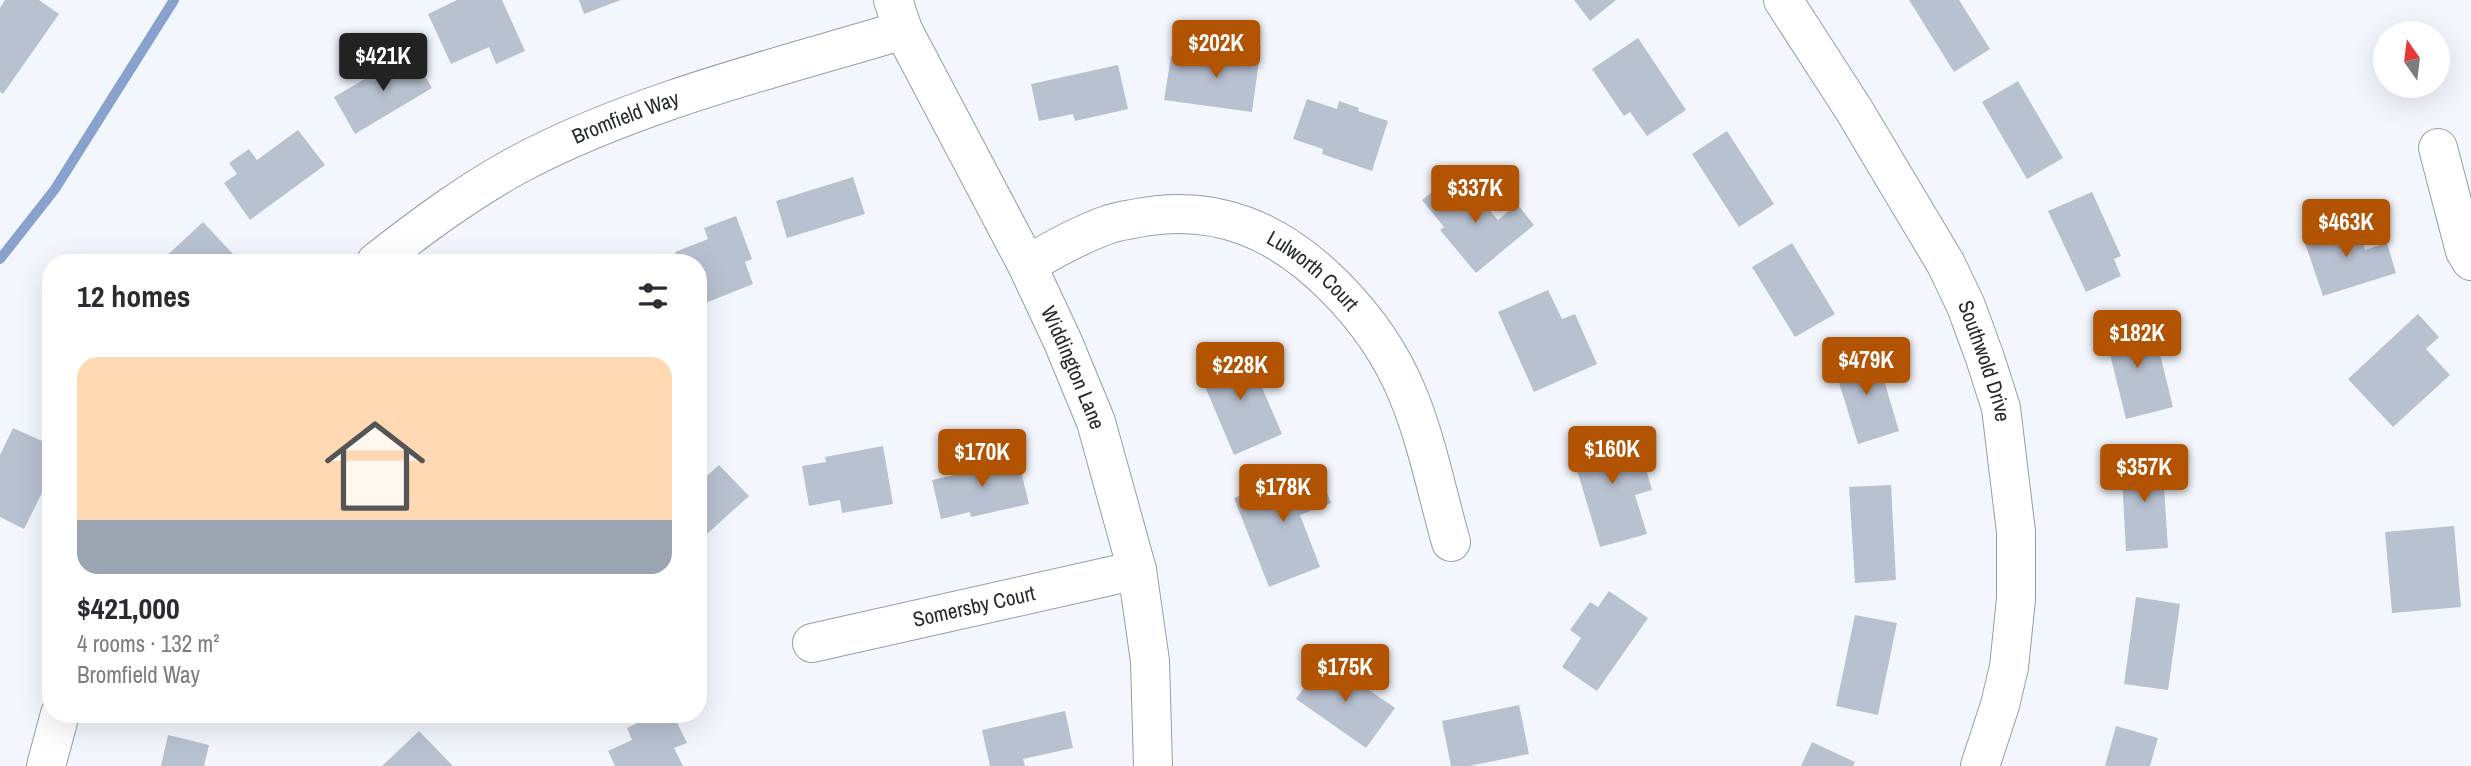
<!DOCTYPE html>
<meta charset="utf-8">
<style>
:root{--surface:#fff;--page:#f2f2f3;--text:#2b2b33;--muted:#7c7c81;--accent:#b15300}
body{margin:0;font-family:"Archivo Narrow",sans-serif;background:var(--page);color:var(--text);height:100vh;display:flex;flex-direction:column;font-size:26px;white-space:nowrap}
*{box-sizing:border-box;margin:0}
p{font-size:23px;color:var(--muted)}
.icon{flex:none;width:38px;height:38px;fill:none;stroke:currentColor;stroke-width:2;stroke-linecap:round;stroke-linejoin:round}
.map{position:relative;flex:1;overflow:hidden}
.sheet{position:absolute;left:42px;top:254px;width:665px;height:469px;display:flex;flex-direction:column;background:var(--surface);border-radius:28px;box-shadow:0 7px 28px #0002}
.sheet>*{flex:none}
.needle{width:46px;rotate:346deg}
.controls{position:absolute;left:2373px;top:21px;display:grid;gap:14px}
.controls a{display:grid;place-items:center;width:77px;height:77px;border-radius:50%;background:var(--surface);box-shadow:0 7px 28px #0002;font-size:35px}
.price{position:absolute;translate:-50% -60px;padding:0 16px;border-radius:7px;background:var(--accent);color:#fff;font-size:23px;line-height:46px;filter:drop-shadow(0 2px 4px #0008)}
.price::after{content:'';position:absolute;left:50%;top:42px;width:21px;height:16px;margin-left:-10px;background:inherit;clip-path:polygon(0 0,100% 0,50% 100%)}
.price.active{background:#222;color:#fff}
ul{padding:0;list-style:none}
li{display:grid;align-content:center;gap:14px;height:371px;padding:0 35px}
li span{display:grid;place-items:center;height:217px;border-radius:21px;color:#555}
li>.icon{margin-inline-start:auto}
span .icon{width:126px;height:126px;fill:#fffc;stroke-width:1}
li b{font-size:30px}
h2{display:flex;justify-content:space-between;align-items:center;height:84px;padding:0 35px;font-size:30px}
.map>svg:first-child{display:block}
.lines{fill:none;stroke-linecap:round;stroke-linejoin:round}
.stream{stroke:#88a1cd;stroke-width:10}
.building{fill:#b8c1d0}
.minor-casing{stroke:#959dab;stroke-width:40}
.minor{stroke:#fff;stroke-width:38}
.labels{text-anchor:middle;stroke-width:5;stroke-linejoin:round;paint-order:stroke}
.street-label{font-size:21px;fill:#26292f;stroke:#fff}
</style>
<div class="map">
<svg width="2471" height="766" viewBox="0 0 2471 766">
<rect width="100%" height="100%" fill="#f3f7fd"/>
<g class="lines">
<path class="stream" d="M0,259L55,189L174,0"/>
</g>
<path class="building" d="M5,0H39L59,14L3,94L0,92V8Z
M457,0H502L525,51L496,64L489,47L451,64L428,14Z
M579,0H621L584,14Z
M1574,0H1616L1590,21Z
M1909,0H1959L1990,49L1954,72Z
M1638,38L1686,110L1647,136L1630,112L1624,116L1592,69Z
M1232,42L1261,46L1252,112L1164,100L1171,56L1229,64Z
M411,52L432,88L355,134L334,97Z
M1118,65L1128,109L1075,121L1073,114L1039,121L1031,84Z
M2018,81L2063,158L2027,179L1982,102Z
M1307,99L1337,109L1339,101L1359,108L1358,111L1388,121L1372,171L1322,154L1323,149L1293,139Z
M298,130L325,165L250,220L224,183L237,174L229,163L249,149L257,160Z
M1727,131L1774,204L1739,227L1692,154Z
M853,177L865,214L787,238L776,201Z
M1451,177L1472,202L1478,197L1498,220L1517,204L1534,225L1476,273L1440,230L1444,227L1422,200Z
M2092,192L2121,256L2114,259L2121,276L2086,292L2048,211Z
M736,216L752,259L745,262L753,284L698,306V262H679L675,252L708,239L704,228Z
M2356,220L2365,250L2387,243L2396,273L2323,296L2303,237Z
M203,222L234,255L226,262H160Z
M1792,243L1835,314L1795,337L1752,267Z
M1548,290L1562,319L1575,314L1597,364L1534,392L1498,312Z
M2418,314L2439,337L2426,349L2450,375L2393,427L2348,379Z
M2137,318L2143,342L2156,338L2173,407L2126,419L2103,326Z
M1246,350L1282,434L1234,455L1198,370Z
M1875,350L1899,431L1858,444L1833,363Z
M13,428L51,445V475L24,529L0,517V455Z
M1616,429L1625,456L1641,451L1652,490L1635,495L1647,534L1600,547L1569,443Z
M883,446L893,504L842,513L840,500L809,506L802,466L826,462L825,457Z
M1017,455L1029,504L971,517L970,512L941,519L932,480L963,473L962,468Z
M2162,457L2168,548L2126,551L2121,459Z
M719,465L749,496L698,542V484Z
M1316,465L1331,503L1300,515L1320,567L1269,587L1234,498Z
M1891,485L1896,580L1855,583L1849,487Z
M2454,526L2461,607L2392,613L2385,532Z
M1609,591L1648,618L1597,691L1562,667L1581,638L1570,630L1590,602L1598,607Z
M2136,597L2180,604L2168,690L2124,684Z
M1855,615L1897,623L1878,715L1836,706Z
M1324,659L1395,708L1366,748L1296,699Z
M1519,705L1529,754L1469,766H1451L1442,721Z
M1065,711L1073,748L1023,759L1025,766H990L982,730Z
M657,714H673L687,743L674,748L683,766H615L608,751L632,740L627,728Z
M2116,726L2158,738L2150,766H2105Z
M419,731L453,766H382Z
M168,735L209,745L204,766H161Z
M1812,742L1855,762L1853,766H1801Z"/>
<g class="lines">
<defs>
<g id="minor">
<path id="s1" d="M893,0L903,30L1027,265L1063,342L1096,422L1137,570L1150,661L1153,766"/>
<path id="s2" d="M1783,0L1854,110L1946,264L1966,306L1985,358L2001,408L2016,532V599L2009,667L2000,705L1980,766"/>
<path d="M2438,148L2465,251L2471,261"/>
<path id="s3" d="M376,262C422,226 469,191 521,163C639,101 777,68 903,30"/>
<path id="s4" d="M1027,265C1052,250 1079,235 1107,225C1117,221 1128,220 1138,218C1217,203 1279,231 1334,286C1365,317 1391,353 1408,395C1427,441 1437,493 1451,542"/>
<path id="s5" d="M812,643L1137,570"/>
<path d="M46,766L60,714"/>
</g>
</defs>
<use href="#minor" class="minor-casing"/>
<use href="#minor" class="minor"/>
</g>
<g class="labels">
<g class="street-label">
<text dy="7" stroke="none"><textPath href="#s3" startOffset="290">Bromfield Way</textPath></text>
<text dy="7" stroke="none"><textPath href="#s4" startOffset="312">Lulworth Court</textPath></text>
<text dy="7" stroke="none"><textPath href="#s2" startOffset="415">Southwold Drive</textPath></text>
<text dy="7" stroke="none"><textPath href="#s1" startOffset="410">Widdington Lane</textPath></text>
<text dy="7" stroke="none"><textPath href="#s5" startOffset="166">Somersby Court</textPath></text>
</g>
</g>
</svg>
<div class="controls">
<a><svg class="needle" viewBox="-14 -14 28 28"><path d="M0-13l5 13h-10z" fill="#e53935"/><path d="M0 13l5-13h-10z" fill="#7c7c81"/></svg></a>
</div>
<b class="price" style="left:1216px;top:80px">$202K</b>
<b class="price active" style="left:383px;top:93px">$421K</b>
<b class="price" style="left:1475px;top:225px">$337K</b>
<b class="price" style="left:2346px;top:259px">$463K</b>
<b class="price" style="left:2137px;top:370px">$182K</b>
<b class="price" style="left:1866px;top:397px">$479K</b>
<b class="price" style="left:1240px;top:402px">$228K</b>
<b class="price" style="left:1612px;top:486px">$160K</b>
<b class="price" style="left:982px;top:489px">$170K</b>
<b class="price" style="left:2144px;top:504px">$357K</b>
<b class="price" style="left:1283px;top:524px">$178K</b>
<b class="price" style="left:1345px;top:704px">$175K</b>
<section class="sheet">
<h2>12 homes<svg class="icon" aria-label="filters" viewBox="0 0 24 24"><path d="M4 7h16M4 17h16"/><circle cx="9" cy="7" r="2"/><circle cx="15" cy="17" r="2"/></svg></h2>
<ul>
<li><span style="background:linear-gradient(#ffd9b3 75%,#9aa5b1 0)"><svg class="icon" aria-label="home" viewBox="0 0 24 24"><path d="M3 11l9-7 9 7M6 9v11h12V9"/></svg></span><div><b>$421,000</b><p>4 rooms · 132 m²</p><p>Bromfield Way</p></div></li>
</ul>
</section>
</div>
